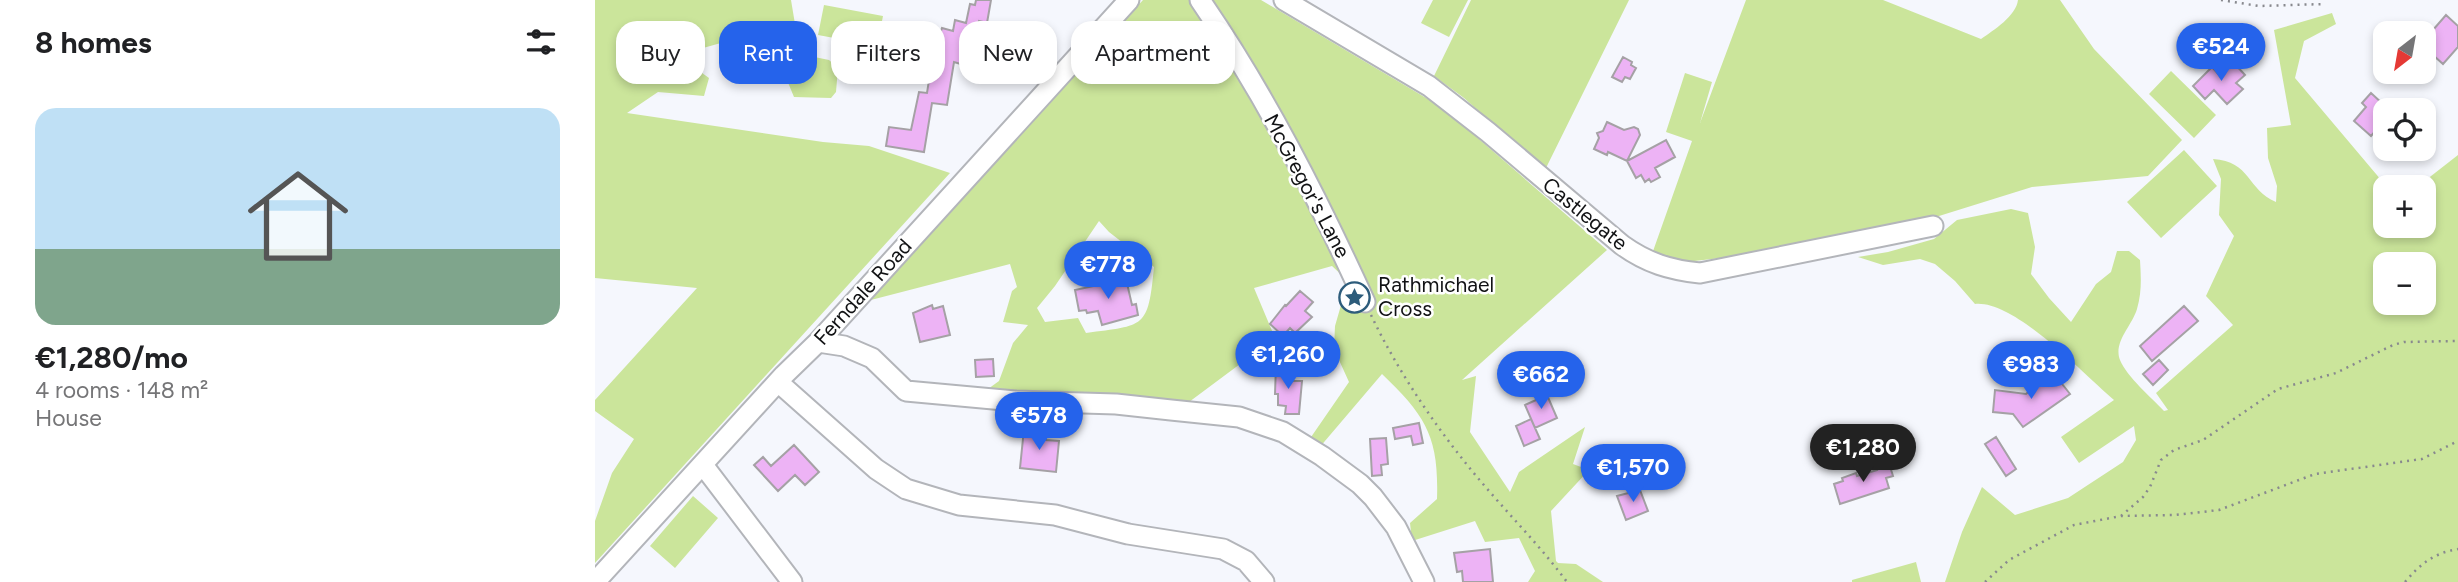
<!DOCTYPE html>
<meta charset="utf-8">
<style>
:root{--surface:#fff;--page:#f6f6f6;--text:#202124;--muted:#757577;--line:#e0e0e0;--accent:#2563eb}
body{margin:0;font-family:Figtree,sans-serif;background:var(--page);color:var(--text);height:100vh;display:flex;flex-direction:column;font-size:26px;white-space:nowrap}
*{box-sizing:border-box;margin:0}
p{font-size:23px;color:var(--muted)}
.icon{flex:none;width:38px;height:38px;fill:none;stroke:currentColor;stroke-width:2;stroke-linecap:round;stroke-linejoin:round}
.map{position:relative;flex:1;overflow:hidden}
.side{display:flex;flex-direction:column;background:var(--surface);width:595px}
.side>*{flex:none}
.banner{position:absolute;left:21px;top:21px;width:665px;height:63px;display:flex;gap:14px}
.needle{width:46px;rotate:211deg}
.buttons{position:absolute;left:1778px;top:21px;display:grid;gap:14px}
.buttons a{display:grid;place-items:center;width:63px;height:63px;border-radius:14px;background:var(--surface);box-shadow:0 4px 10px #0003;font-size:35px}
.price{position:absolute;translate:-50% -60px;padding:0 16px;border-radius:24px;background:var(--accent);color:#fff;font-size:23px;line-height:46px;filter:drop-shadow(0 2px 4px #0008)}
.price::after{content:'';position:absolute;left:50%;top:42px;width:21px;height:16px;margin-left:-10px;background:inherit;clip-path:polygon(0 0,100% 0,50% 100%)}
.price.active{background:#222;color:#fff}
ul{padding:0;list-style:none}
li{display:grid;align-content:center;gap:14px;height:371px;padding:0 35px}
li+li{border-top:2px solid var(--line)}
li span{display:grid;place-items:center;height:217px;border-radius:21px;color:#555}
li>.icon{margin-inline-start:auto}
span .icon{width:126px;height:126px;fill:#fffc;stroke-width:1}
li b{font-size:30px}
h2{display:flex;justify-content:space-between;align-items:center;height:84px;padding:0 35px;font-size:30px}
.chip{padding:0 24px;border-radius:21px;background:var(--surface);box-shadow:0 4px 10px #0003;font-size:24px;line-height:63px}
.chip.active{background:var(--accent);color:#fff}
main{display:flex;flex:1;min-height:0}
.map>svg:first-child{display:block}
.green{fill:#cbe59b;fill-rule:evenodd}
.building{fill:#edb3f5;stroke:#a5a1a5;stroke-width:2}
.lines{fill:none;stroke-linecap:round;stroke-linejoin:round}
.minor-casing{stroke:#b3b5ba;stroke-width:23}
.path{stroke:#88898e;stroke-width:2.5;stroke-dasharray:2 5;stroke-linecap:butt}
.minor{stroke:#fff;stroke-width:19}
.labels{text-anchor:middle;stroke-width:5;stroke-linejoin:round;paint-order:stroke}
.street-label{font-size:21px;fill:#111214;stroke:#fff}
.poi-label{font-size:21px;fill:#111214;stroke:#fff;text-anchor:start}
</style>
<main>
<section class="side">
<h2>8 homes<svg class="icon" aria-label="filters" viewBox="0 0 24 24"><path d="M4 7h16M4 17h16"/><circle cx="9" cy="7" r="2"/><circle cx="15" cy="17" r="2"/></svg></h2>
<ul>
<li><span style="background:linear-gradient(#bfe0f5 65%,#7fa58c 0)"><svg class="icon" aria-label="home" viewBox="0 0 24 24"><path d="M3 11l9-7 9 7M6 9v11h12V9"/></svg></span><div><b>€1,280/mo</b><p>4 rooms · 148 m²</p><p>House</p></div></li>
</ul>
</section>
<div class="map">
<svg width="1863" height="582" viewBox="0 0 1863 582">
<rect width="100%" height="100%" fill="#f5f7fd"/>
<path class="green" d="M0,0H196L205,54L234,60L243,68L241,92L236,98L199,97L182,56L159,53L140,39L101,50L89,60L114,78L109,96L63,92L32,113L228,142L274,146L355,173L0,563V521L17,473L39,439L0,411V400L102,288L0,278Z
M548,0H666L848,108L1012,250L867,380L881,376L875,432L915,492L924,472L990,427L978,464L994,470L956,511L961,561L963,563L981,564L1008,582H933L940,571L924,538L890,542L880,521L817,541L815,523L842,499C844,437 831,416 787,374L724,448L714,440L754,382L739,349L740,326L753,281L737,266L659,288L680,338L594,402L393,389L404,381L418,343L433,325L408,322L417,291L422,287L415,264L272,301ZM504,221L514,232L559,267C553,329 550,325 491,333L483,318L450,322L442,308L460,286Z
M838,0H873L854,37L826,23Z
M876,0H1034L950,170L869,98L839,76Z
M1151,0H1288L1386,39C1399,30 1421,16 1423,0H1465L1499,49L1587,140L1553,176L1437,187L1344,216L1178,252L1082,263L1057,254L1097,141L1071,132L1090,73L1117,82L1105,123Z
M229,5L288,16L282,46L223,35Z
M1737,13L1741,24L1709,41L1700,78L1792,187L1790,226H1829V187H1822L1863,155V582H1350L1367,532L1387,487L1420,515L1473,498L1528,462L1541,440L1539,426L1484,463L1466,437L1519,400C1488,374 1420,300 1380,304L1360,281L1340,264L1325,259L1288,265L1263,257L1293,252L1339,239L1362,220L1416,209L1433,213L1440,247L1436,274L1454,298L1476,322L1501,284L1516,272L1522,251H1534L1545,260C1546,277 1547,292 1542,309C1537,326 1518,342 1525,360C1532,377 1556,397 1569,411L1573,410L1561,393L1638,325L1611,296L1639,236L1624,215L1626,179L1618,159C1656,161 1652,190 1681,202L1682,186L1673,158L1672,128L1696,125L1679,30ZM1790,264H1829V303H1790Z
M1576,71L1621,115L1599,138L1554,94Z
M1589,150L1622,186L1566,238L1532,202Z
M98,496L123,518L80,568L55,546Z
M1321,562L1326,582H1257V580Z"/>
<path class="building" d="M381,0H396L392,23L384,21L378,47L373,46L369,65L359,62L352,105L337,103L329,152L291,146L294,127L316,130L324,92L332,93L338,55L332,54L335,39L315,34L317,25L346,31L347,28L358,31L360,20L371,23L375,4L380,5Z
M1851,15L1863,26V47L1848,64L1829,47L1834,41L1831,38Z
M1028,57L1037,62L1036,65L1041,68L1035,79L1030,77L1027,82L1017,77Z
M1639,63L1650,75L1641,83L1648,89L1632,104L1619,90L1610,99L1598,86L1617,67L1625,76Z
M1776,93L1790,106V120L1776,136L1759,121L1771,107L1767,103Z
M1012,122L1029,130L1039,127L1043,129L1045,135L1032,161L1013,152L1012,155L999,149L1004,138L1002,133L1008,131Z
M1071,140L1080,157L1060,168L1065,177L1056,182L1054,179L1050,182L1046,175L1041,178L1032,161Z
M531,279L537,305L541,304L543,315L507,325L503,311L492,313L491,310L484,311L480,290Z
M705,291L718,302L710,311L717,317L700,333L695,328L688,336L675,324L690,305L691,306Z
M337,305L338,309L348,306L355,335L325,342L318,313Z
M1589,306L1603,321L1557,361L1545,346Z
M398,359L399,376L381,377L380,360Z
M1564,360L1573,370L1558,385L1548,374Z
M681,365H693L692,381H707L704,414H690L691,406L683,405V394H680Z
M1460,375L1475,394L1428,427L1418,414L1398,412L1400,390L1431,394L1447,380L1449,383Z
M952,395L962,418L940,428L930,405Z
M936,419L945,439L929,446L921,426Z
M824,423L828,443L818,445L816,436L800,439L798,428Z
M429,429L451,432V440L464,441L461,472L425,468Z
M1401,437L1421,469L1411,476L1390,444Z
M791,438L793,464L786,465L787,475L777,476L775,439Z
M199,445L224,472L210,485L200,475L183,491L159,465L168,457L176,466Z
M1294,463L1298,476L1291,478L1294,488L1245,504L1239,484L1248,481L1247,478L1261,473L1262,476L1282,470L1281,467Z
M1045,490L1053,511L1031,520L1022,496Z
M895,549L898,582H868L867,571L862,572L859,553Z"/>
<g class="lines">
<defs>
<path id="minor" d="M605,0C670,94 723,199 770,302
M689,0L834,86L893,132L1027,245C1052,263 1075,270 1105,273L1338,226
M223,342L249,346L277,358L311,391L420,401L521,404L576,410L644,417L688,432L727,456L765,484L778,497L801,527L829,582
M183,382L281,469L311,489L364,505L460,515L533,534L628,549L651,561L669,582
M108,465L197,582
M0,582L189,375L223,342L534,0"/>
</defs>
<use href="#minor" class="minor-casing"/>
<path class="path" d="M1626,0L1664,6L1730,4
M776,315C804,374 846,435 888,484C916,517 946,547 972,582
M1526,516L1548,497L1555,487L1566,460L1579,450L1608,440L1683,389L1741,373L1798,345L1809,342L1863,341
M1390,582L1414,560L1479,525L1526,516L1580,515L1624,510L1720,474L1827,459L1863,441
M1810,582C1825,564 1839,553 1863,549"/>
<use href="#minor" class="minor"/>
</g>
<defs>
<symbol id="sight-ring" viewBox="-11 -11 22 22"><circle r="9.5" fill="#fff" stroke="#2d5c7b" stroke-width="1.5"/><path d="M0-6L1.8-2.2L6-1.7L2.9 1.2L3.7 5.4L0 3.3L-3.7 5.4L-2.9 1.2L-6-1.7L-1.8-2.2Z" fill="#2d5c7b"/></symbol>
</defs>
<g fill-rule="evenodd">
<use href="#sight-ring" x="742" y="280" width="35" height="35"/>
</g>
<g class="labels">
<g class="street-label">
<text transform="translate(712 186) rotate(62)" y="7">McGregor's Lane</text>
<text transform="translate(990 214) rotate(39)" y="7">Castlegate</text>
<text transform="translate(268 292) rotate(-48)" y="7">Ferndale Road</text>
</g>
<g class="poi-label">
<text x="783" y="292">Rathmichael<tspan x="783" dy="24">Cross</tspan></text>
</g>
</g>
</svg>
<div class="buttons">
<a><svg class="needle" viewBox="-14 -14 28 28"><path d="M0-13l5 13h-10z" fill="#e53935"/><path d="M0 13l5-13h-10z" fill="#757577"/></svg></a>
<a><svg class="icon" aria-label="locate" viewBox="0 0 24 24"><circle cx="12" cy="12" r="6"/><path d="M12 2v4M12 18v4M2 12h4M18 12h4"/></svg></a>
<a>+</a>
<a>−</a>
</div>
<b class="price" style="left:1626px;top:83px">€524</b>
<b class="price" style="left:513px;top:301px">€778</b>
<b class="price" style="left:693px;top:391px">€1,260</b>
<b class="price" style="left:1436px;top:401px">€983</b>
<b class="price" style="left:946px;top:411px">€662</b>
<b class="price" style="left:444px;top:452px">€578</b>
<b class="price active" style="left:1268px;top:484px">€1,280</b>
<b class="price" style="left:1038px;top:504px">€1,570</b>
<div class="banner">
<a class="chip">Buy</a>
<a class="chip active">Rent</a>
<a class="chip">Filters</a>
<a class="chip">New</a>
<a class="chip">Apartment</a>
</div>
</div>
</main>
